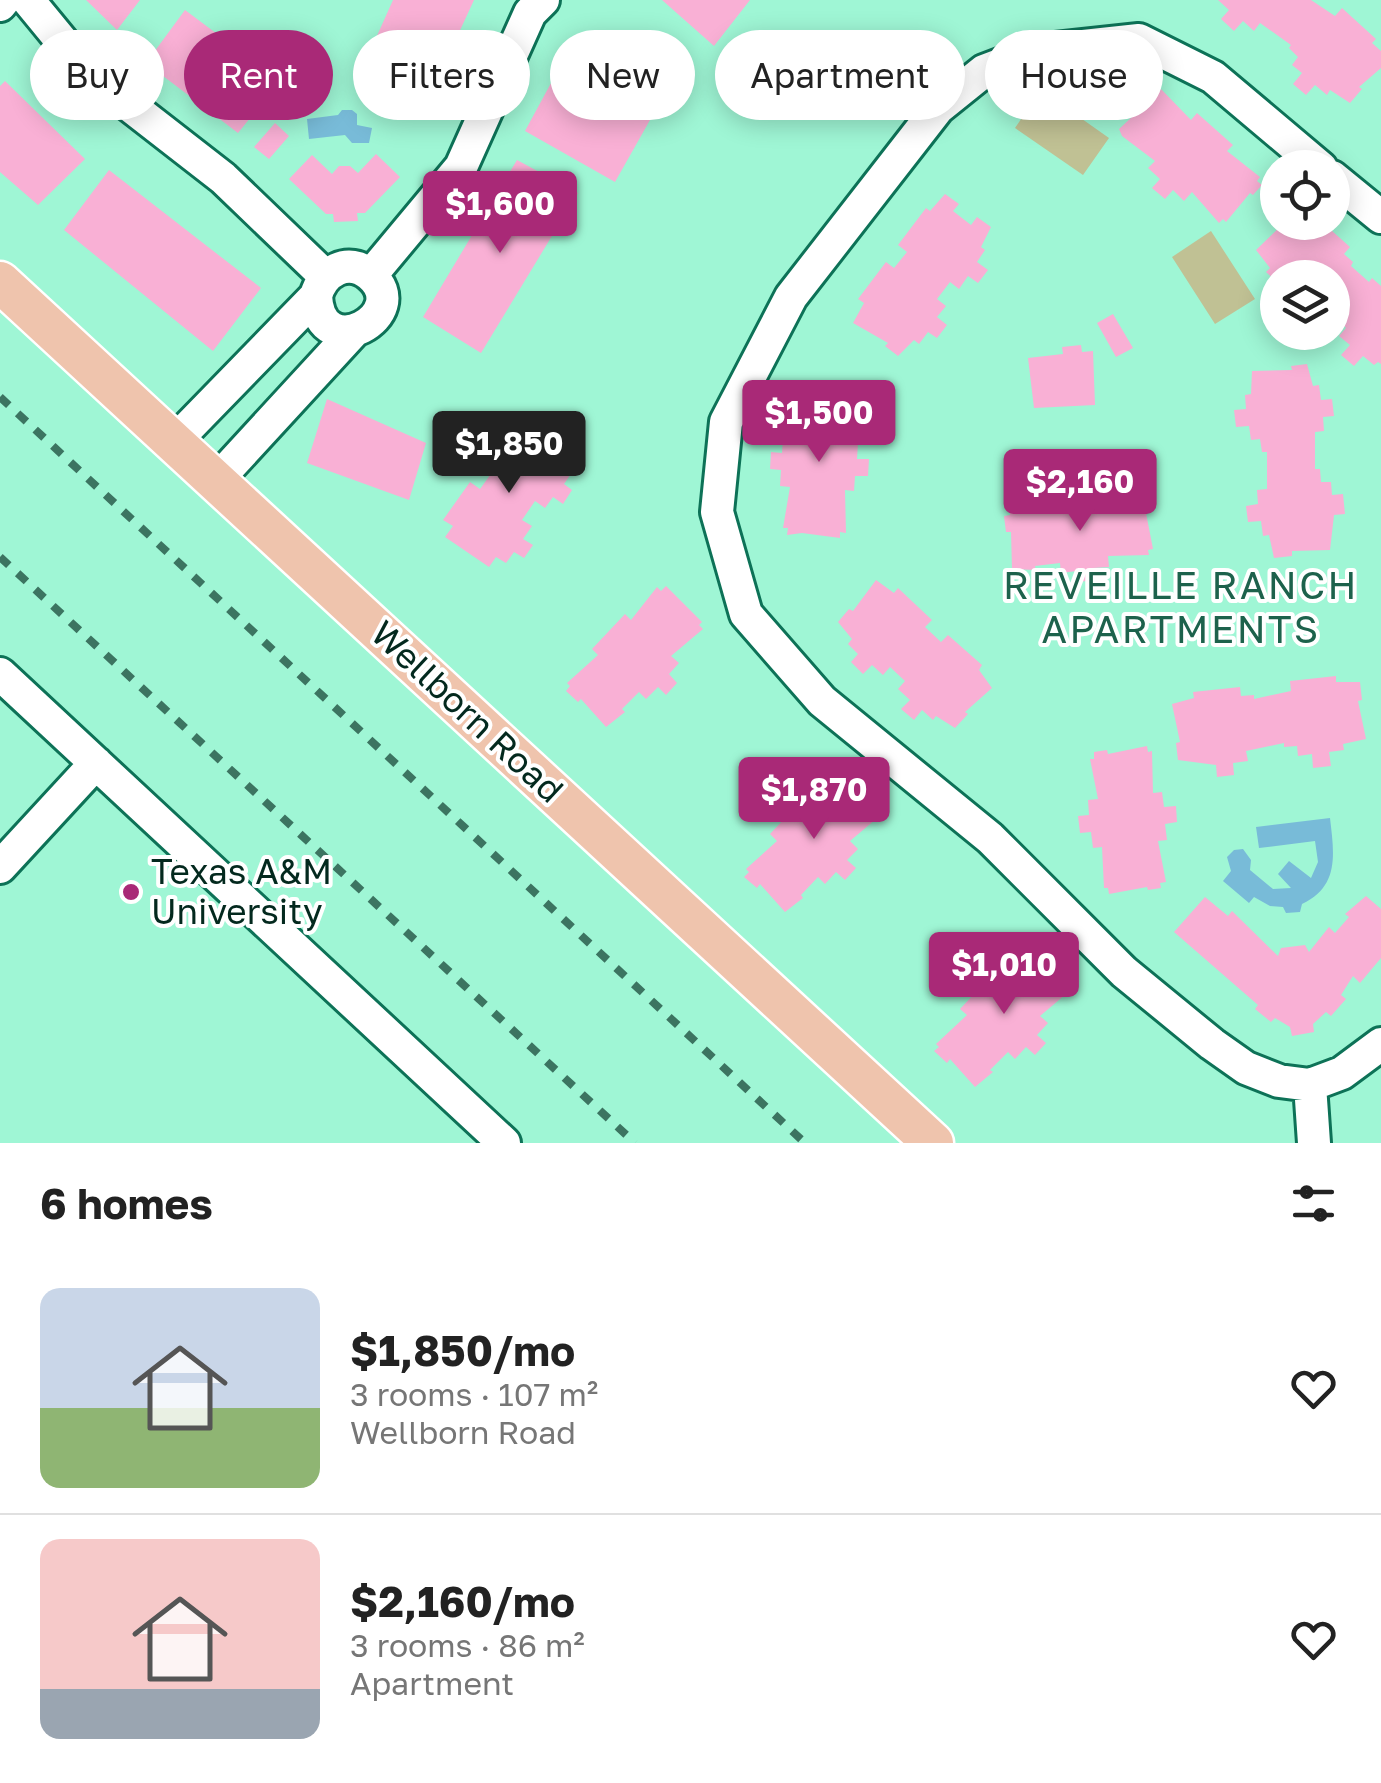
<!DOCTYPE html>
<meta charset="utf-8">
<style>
:root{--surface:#fff;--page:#f6f6f6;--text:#222;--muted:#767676;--line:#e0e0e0;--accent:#a92977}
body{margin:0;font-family:"Golos Text",sans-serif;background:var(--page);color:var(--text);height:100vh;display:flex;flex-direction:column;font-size:38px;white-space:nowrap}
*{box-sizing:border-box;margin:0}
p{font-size:32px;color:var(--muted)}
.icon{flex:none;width:55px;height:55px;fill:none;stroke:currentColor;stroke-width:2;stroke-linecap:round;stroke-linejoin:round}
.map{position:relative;height:1143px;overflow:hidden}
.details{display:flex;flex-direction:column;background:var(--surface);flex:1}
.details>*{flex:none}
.banner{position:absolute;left:30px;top:30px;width:1322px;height:90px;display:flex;gap:20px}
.fabs{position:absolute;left:1260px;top:150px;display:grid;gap:20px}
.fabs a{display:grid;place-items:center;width:90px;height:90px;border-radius:50%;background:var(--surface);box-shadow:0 5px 25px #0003;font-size:50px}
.price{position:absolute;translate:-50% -85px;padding:0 22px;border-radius:10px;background:var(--accent);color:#fff;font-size:32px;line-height:65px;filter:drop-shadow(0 2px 5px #0008)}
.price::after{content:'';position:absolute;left:50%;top:60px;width:30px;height:22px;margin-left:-15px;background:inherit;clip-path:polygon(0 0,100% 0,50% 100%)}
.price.selected{background:#222;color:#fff}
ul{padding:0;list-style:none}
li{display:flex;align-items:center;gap:30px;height:250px;padding:0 40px}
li+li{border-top:2px solid var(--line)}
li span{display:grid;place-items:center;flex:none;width:280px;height:200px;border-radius:20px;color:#555}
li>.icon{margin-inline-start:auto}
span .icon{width:120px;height:120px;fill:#fffc;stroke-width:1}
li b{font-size:42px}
h2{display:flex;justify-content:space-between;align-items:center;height:120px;padding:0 40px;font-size:42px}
.pill{padding:0 35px;border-radius:45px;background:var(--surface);box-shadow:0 5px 25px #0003;font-size:35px;line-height:90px}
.pill.selected{background:var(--accent);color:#fff}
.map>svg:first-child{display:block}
.green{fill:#c0c194}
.water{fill:#78bbd8}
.building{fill:#f9b0d5}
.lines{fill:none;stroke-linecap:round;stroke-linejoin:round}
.minor-casing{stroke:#0d7257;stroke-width:38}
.major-casing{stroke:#fff;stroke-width:45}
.minor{stroke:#fff;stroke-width:32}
.major{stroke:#efc4ad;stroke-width:40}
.rail{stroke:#3c7461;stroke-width:8;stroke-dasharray:12 12;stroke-linecap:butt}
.poi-dot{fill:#a92977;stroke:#fff;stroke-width:4}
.labels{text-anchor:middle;stroke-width:8;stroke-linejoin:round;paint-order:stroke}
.street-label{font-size:35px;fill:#03291e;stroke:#fff}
.poi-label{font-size:35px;fill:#03291e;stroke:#fff;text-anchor:start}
.neighbourhood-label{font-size:38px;letter-spacing:2.5px;fill:#1d624c;stroke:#fff}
</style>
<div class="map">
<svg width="1381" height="1143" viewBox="0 0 1381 1143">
<rect width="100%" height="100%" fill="#9ff6d5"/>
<path class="green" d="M1041,90L1109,138L1083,175L1015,128Z
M1211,231L1255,299L1215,324L1172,257Z"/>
<path class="water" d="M342,110H352L357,114V125L372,128L369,143H352L345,135L309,139L307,119L338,115Z
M1330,818C1334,853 1340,886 1302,904L1300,912L1286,913L1283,907L1270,906L1254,897L1249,903L1223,881L1231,871L1227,857L1234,850L1243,849L1251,860L1250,870L1273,889L1291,888L1278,874L1289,861L1311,878L1318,862L1315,841L1259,848L1256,827Z"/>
<path class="building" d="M86,0H140L117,30Z
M393,0H474L426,104L359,76Z
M662,0H750L714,46Z
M1218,0H1311L1335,16L1342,8L1376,39L1372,43L1381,51V68L1359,87L1362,89L1350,103L1330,90L1327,95L1315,85L1306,95L1293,84L1302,73L1292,65L1298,57L1289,48L1291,45L1260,23L1254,31L1243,21L1234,31L1221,19L1229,10Z
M185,10L280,81L238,133L146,63Z
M557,72L650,120L615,182L525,131Z
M5,81L85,159L38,205L0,172V86Z
M1154,88L1159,92L1161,89L1191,120L1197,113L1233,145L1227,151L1260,177L1257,181L1262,185L1253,195L1250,193L1226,222L1223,219L1219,223L1192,192L1184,201L1173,190L1165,199L1152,188L1160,179L1148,168L1155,161L1122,136L1119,129L1146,104L1143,101Z
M275,123L289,136L269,159L254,147Z
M376,154L400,177L365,213H357L358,221L334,222L333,214H326L289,179L312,155L332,174L339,166H350L358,173Z
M517,160L578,193L481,353L423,317Z
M109,170L261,288L213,351L64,230Z
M945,194L959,204L953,211L971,225L977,217L991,227L981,247L985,250L977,262L988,270L978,283L968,276L959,289L950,282L937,299L946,306L937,317L947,325L937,338L928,332L919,344L914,340L898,356L885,346L888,343L853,323L864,303L858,299L886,262L894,268L907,252L898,245L926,208L930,211Z
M1285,222H1322L1350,247L1344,254L1353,262L1351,266L1369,282L1372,278L1381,286V364L1378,362L1374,365L1363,356L1354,366L1341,355L1350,345L1339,336L1346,328L1332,311V278H1278V299L1269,291L1277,282L1266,272L1270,268L1256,250Z
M1113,314L1133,348L1116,357L1097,323Z
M1081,345L1082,352L1093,351L1095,405L1034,408L1028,358L1063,354L1062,347Z
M1307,364L1313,386L1319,385L1321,400L1332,399L1334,416L1323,417L1324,431L1315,432V469H1320L1321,482H1331L1332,495L1343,494L1345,514L1334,515L1330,550L1292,551V556L1274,558L1269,535L1263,536L1261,521L1248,522L1246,506L1258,504L1257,490L1267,489V452H1262L1260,439L1251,440L1249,426L1236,427L1234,410L1246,409L1245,395L1251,394L1252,371L1292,370L1291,366Z
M797,392L811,393V397L852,395L851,401L855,402L849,442L858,443L857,459H869L868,476H855L854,491L845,490L846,533L840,532V538L802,533L787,535L788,528H783L790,487L780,486L781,470L770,469L771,452L782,453L783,438L794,439L793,399H797Z
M327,399L426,443L409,500L307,463Z
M526,424L570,455L564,464L573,471L564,484L572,490L563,504L553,497L545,508L535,501L522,520L532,526L523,539L533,545L524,558L514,552L506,563L496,557L489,567L445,537L453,526L443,520L470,482L480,489L493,471L482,464L509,427L519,434Z
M1098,494L1100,502L1141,494L1142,499H1148L1150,512L1146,513L1153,549L1148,550L1149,555L1108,556L1109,567L1093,568L1095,580L1078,582L1077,571L1061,573L1060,563L1035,566L1036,570L1012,569L1011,532H1006L1004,516L1010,515V511L1052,509L1051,500Z
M876,580L894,593L898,588L932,620L925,627L941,642L948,635L982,665L979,670L992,688L965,712L968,714L955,728L936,716L933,720L922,710L914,720L901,709L910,700L898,689L905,681L890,667L883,675L872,665L863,674L851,662L858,654L848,644L852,639L838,622L849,609L853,611Z
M666,586L702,622L699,625L703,629L671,656L679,663L669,674L677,683L666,695L658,687L646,699L639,692L622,709L625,712L606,727L581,699L578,702L566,691L570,686L567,683L598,655L592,649L625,614L631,620L657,587L661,591Z
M1336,676V682H1360L1362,700L1358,701L1366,739L1343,744L1344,750L1329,752L1331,766L1313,768L1312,754L1298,756L1297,746L1284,747V743L1246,751L1248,761L1233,763L1234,775L1217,777L1216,765L1178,760L1176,743L1180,742L1172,704L1194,698L1193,692L1240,687L1241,696L1254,695V699L1291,691L1290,681Z
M1147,746L1148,752L1152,751L1153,793L1162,792L1164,807L1176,806L1177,822L1165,824L1167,840L1158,841L1166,882L1160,883L1161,888L1148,890L1147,887L1109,894L1108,888H1104L1102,847L1093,848L1091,832L1080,833L1078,816L1089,815L1088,800L1098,799L1090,759H1094V752L1107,750L1108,754Z
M844,771L854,781L852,783L881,807L877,811L882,814L850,841L858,849L847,860L856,868L845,880L836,872L825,884L818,877L801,895L803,898L785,912L760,884L757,888L744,877L749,872L746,869L777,841L770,834L803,799L809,805L836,773L840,776Z
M1366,896L1381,909V958L1360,983L1353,976L1341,995L1346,999L1331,1016L1326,1012L1313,1024L1314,1032L1292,1036L1290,1027L1275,1018L1271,1022L1255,1009L1258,1005L1174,932L1205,897L1228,916L1232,911L1278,956L1281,948L1305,945L1309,952L1329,927L1335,933L1349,917L1345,914Z
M1034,946L1044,955L1042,958L1071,982L1067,985L1072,989L1040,1016L1048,1023L1037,1035L1046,1043L1035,1055L1026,1047L1015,1059L1008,1052L990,1070L993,1072L975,1087L950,1059L947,1063L934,1051L939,1047L936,1044L967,1015L960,1009L993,974L999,980L1026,947L1030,951Z"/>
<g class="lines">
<defs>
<path id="minor" d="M28,0L88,73L223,178L325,276
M0,5L4,0
M1321,168L1213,77L1139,40L1037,51L984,71L938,108L791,297L726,422L717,512L746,614L822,701L990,838L1124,972L1212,1044L1246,1068L1279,1081L1310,1085L1342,1073L1381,1044
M1332,177L1381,217
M371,275L461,167L530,13L543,0
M174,442L316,296C322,272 348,256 370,275C416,314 320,368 316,296
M216,481L354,331
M0,674L504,1143
M0,867L96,763
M1310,1085L1314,1143"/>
<path id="major" d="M0,282L933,1143"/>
</defs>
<use href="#minor" class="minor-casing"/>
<use href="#major" class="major-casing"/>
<use href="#minor" class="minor"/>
<use href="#major" class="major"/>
<path class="rail" d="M0,397L805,1143
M0,557L635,1143"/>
</g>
<circle class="poi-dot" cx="131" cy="892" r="10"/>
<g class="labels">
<g class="street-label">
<text transform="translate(467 712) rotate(43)" y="12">Wellborn Road</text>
</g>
<g class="poi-label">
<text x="151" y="884">Texas A&amp;M<tspan x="151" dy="40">University</tspan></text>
</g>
<g class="neighbourhood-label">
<text x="1181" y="599">REVEILLE RANCH<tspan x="1181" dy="44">APARTMENTS</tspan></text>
</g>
</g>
</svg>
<div class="fabs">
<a><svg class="icon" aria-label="locate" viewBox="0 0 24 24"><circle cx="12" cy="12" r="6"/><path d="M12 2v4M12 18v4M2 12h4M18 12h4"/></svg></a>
<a><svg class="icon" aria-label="layers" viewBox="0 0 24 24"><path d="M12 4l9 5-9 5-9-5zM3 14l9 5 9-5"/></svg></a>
</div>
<b class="price" style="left:500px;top:256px">$1,600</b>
<b class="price" style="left:819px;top:465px">$1,500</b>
<b class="price selected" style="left:509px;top:496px">$1,850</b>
<b class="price" style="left:1080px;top:534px">$2,160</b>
<b class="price" style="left:814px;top:842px">$1,870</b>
<b class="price" style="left:1004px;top:1017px">$1,010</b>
<div class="banner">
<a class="pill">Buy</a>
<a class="pill selected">Rent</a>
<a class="pill">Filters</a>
<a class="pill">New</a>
<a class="pill">Apartment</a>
<a class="pill">House</a>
</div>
</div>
<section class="details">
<h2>6 homes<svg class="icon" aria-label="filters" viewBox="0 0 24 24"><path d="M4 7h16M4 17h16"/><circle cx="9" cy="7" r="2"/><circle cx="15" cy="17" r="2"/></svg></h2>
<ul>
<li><span style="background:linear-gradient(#c9d6e8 60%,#8fb573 0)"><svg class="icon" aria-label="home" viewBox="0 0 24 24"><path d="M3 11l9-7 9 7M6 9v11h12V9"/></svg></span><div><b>$1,850/mo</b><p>3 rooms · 107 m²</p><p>Wellborn Road</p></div><svg class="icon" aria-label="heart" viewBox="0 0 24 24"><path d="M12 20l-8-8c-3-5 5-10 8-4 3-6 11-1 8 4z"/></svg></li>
<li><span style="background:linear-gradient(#f6c9c9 75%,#9aa5b1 0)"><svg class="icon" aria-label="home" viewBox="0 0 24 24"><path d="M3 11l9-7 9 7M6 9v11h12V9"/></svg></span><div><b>$2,160/mo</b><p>3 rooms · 86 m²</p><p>Apartment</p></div><svg class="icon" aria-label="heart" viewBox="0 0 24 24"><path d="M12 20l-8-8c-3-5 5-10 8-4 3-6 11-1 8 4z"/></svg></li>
</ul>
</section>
